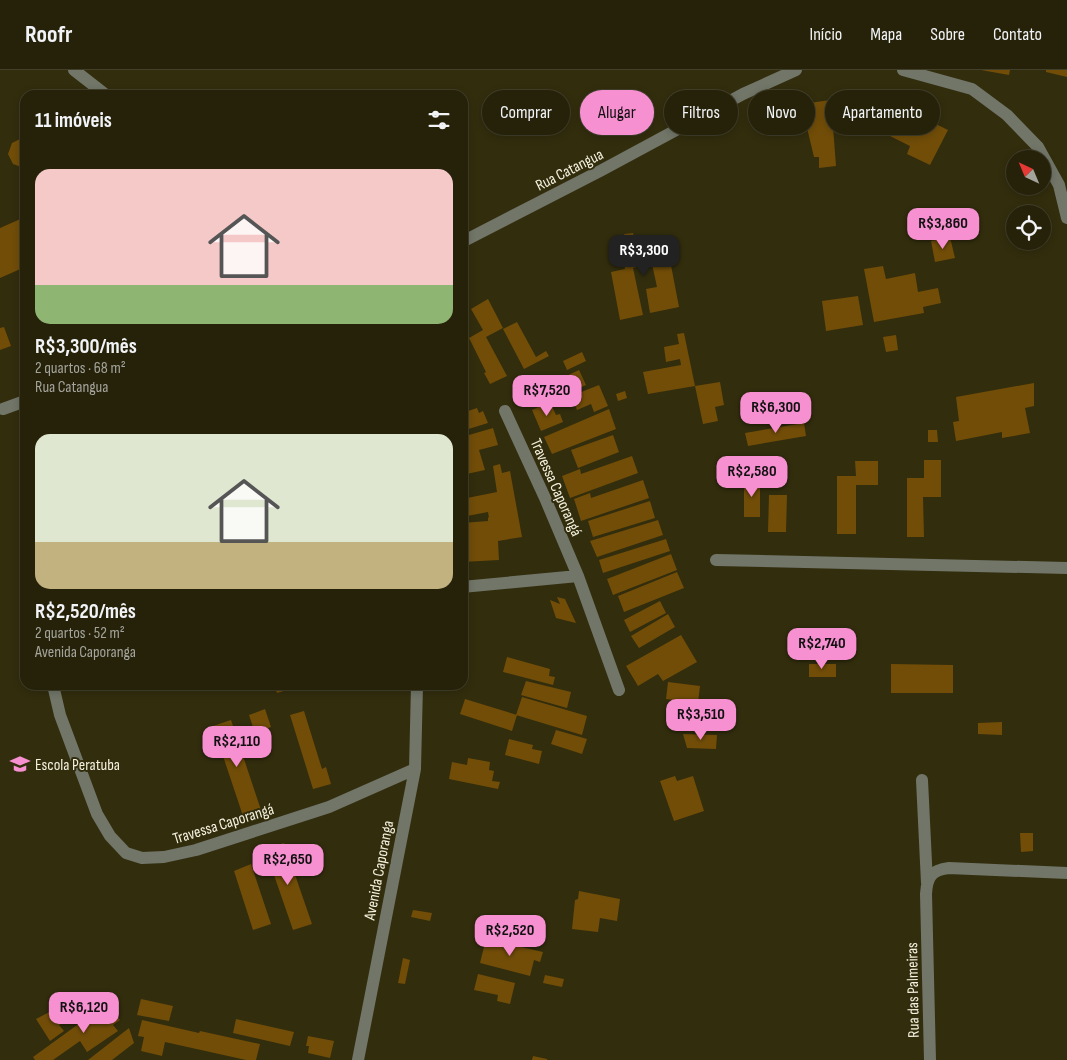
<!DOCTYPE html>
<html lang="pt">
<meta charset="utf-8">
<style>
:root{--surface:#26220a;--page:#2e2a13;--text:#f1f3f6;--muted:#a4a49c;--line:#423f2b;--accent:#f690d0}
body{margin:0;font-family:"Sofia Sans Condensed",sans-serif;background:var(--page);color:var(--text);height:100vh;display:flex;flex-direction:column;font-size:19px;white-space:nowrap}
*{box-sizing:border-box;margin:0}
p{font-size:16px;color:var(--muted)}
.icon{flex:none;width:28px;height:28px;fill:none;stroke:currentColor;stroke-width:2;stroke-linecap:round;stroke-linejoin:round}
.map{position:relative;flex:1;overflow:hidden}
.side{position:absolute;left:20px;top:20px;width:448px;height:600px;display:flex;flex-direction:column;background:var(--surface);border-radius:15px;box-shadow:0 2px 8px #0003,0 0 0 1px var(--line)}
.side>*{flex:none}
.hud{position:absolute;left:482px;top:20px;width:475px;height:45px;display:flex;gap:10px}
.needle{width:32px;rotate:316deg}
.tools{position:absolute;left:1006px;top:80px;display:grid;gap:10px}
.tools a{display:grid;place-items:center;width:45px;height:45px;border-radius:50%;background:var(--surface);box-shadow:0 2px 8px #0003,0 0 0 1px var(--line);font-size:25px}
.price{position:absolute;translate:-50% -42px;padding:0 11px;border-radius:10px;background:var(--accent);color:#111;font-size:16px;line-height:32px;filter:drop-shadow(0 1px 2px #0008)}
.price::after{content:'';position:absolute;left:50%;top:30px;width:15px;height:11px;margin-left:-8px;background:inherit;clip-path:polygon(0 0,100% 0,50% 100%)}
.price.on{background:#222;color:#fff}
ul{padding:0;list-style:none}
li{display:grid;align-content:center;gap:10px;height:265px;padding:0 15px}
li span{display:grid;place-items:center;height:155px;border-radius:15px;color:#555}
li>.icon{margin-inline-start:auto}
span .icon{width:90px;height:90px;fill:#fffc;stroke-width:1}
li b{font-size:21px}
h2{display:flex;justify-content:space-between;align-items:center;height:60px;padding:0 15px;font-size:21px}
.chip{padding:0 18px;border-radius:22px;background:var(--surface);box-shadow:0 2px 8px #0003,0 0 0 1px var(--line);font-size:18px;line-height:45px}
.chip.on{background:var(--accent);color:#111}
header{display:flex;align-items:center;gap:30px;box-sizing:border-box;height:70px;padding:0 25px;background:var(--surface);border-bottom:1px solid var(--line)}
header strong{font-size:24px}
nav{display:flex;gap:28px;margin-inline-start:auto;font-size:18px}
.map>svg:first-child{display:block}
.building{fill:#714d08}
.lines{fill:none;stroke-linecap:round;stroke-linejoin:round}
.minor{stroke:#717669;stroke-width:12}
.labels{text-anchor:middle;stroke-width:4;stroke-linejoin:round;paint-order:stroke}
.street-label{font-size:16px;fill:#f4f1df;stroke:#322d0d}
.poi-label{font-size:16px;fill:#f4f1df;stroke:#322d0d;text-anchor:start}
</style>
<header>
<strong>Roofr</strong>
<nav><a>Início</a><a>Mapa</a><a>Sobre</a><a>Contato</a></nav>
</header>
<div class="map">
<svg width="1067" height="990" viewBox="0 0 1067 990">
<rect width="100%" height="100%" fill="#322d0d"/>
<path class="building" d="M981,0H1010L1009,5Z
M1046,0H1067V7L1046,2Z
M799,24L801,34L831,30L836,96L819,98V87H814L802,37L776,43L772,32Z
M893,33L948,60L930,95L907,84L910,76L880,61Z
M22,68L25,69L24,98L13,94L8,84L12,73Z
M25,147V197L0,208V158Z
M633,163L635,170L663,165L668,191L670,190L679,237L650,243L646,219L657,217L652,194L640,196L633,198L643,245L620,250L611,202L625,199L619,167L625,166L624,164Z
M950,167L955,188L935,192L931,171Z
M883,196L886,209L915,203L918,222L938,218L941,233L923,237L924,243L874,252L864,199Z
M858,226L863,255L826,261L822,231Z
M488,229L503,258L486,267L507,306L490,314L484,303L486,302L469,268L483,260L471,239Z
M517,252L536,287L546,281L549,286L524,299L503,259Z
M4,257L11,276L0,280V258Z
M684,263L695,316L720,312L724,335L715,337L718,351L703,354L695,316L648,324L643,302L681,295L680,289L666,292L664,277L679,274L677,264Z
M896,265L898,280L886,282L883,267Z
M582,282L586,291L567,300L563,291Z
M579,300L586,315L558,328L551,313Z
M1034,313V336L1025,338L1030,363L1002,368V362L956,371L953,352L959,351L956,327Z
M599,315L608,336L594,342L591,334L577,340L571,326Z
M625,321L627,328L618,331L616,324Z
M550,332L556,345L560,344L563,352L541,361L532,340Z
M477,338L479,343L483,341L488,353L462,361V343Z
M609,339L616,359L552,384L544,367Z
M804,353L806,366L748,376L745,363Z
M493,358L498,375L479,380L485,400L462,405V367Z
M928,360H937L938,372H928Z
M613,365L619,382L578,398L571,380Z
M632,386L638,403L570,428L562,406L580,399L581,404Z
M924,390H941V427H923L924,467H907V408H924Z
M855,391H878V415H856V464H837V406H856Z
M500,394L502,403L510,401L522,467L498,471L499,490L462,492V453L488,451V447L489,448L488,442L462,447V429L497,422L493,396Z
M744,409H760V447H744Z
M643,410L649,428L581,451L574,429L590,423L591,428Z
M769,425H787L786,462H768Z
M650,431L655,448L593,467L588,451Z
M658,450L663,465L597,487L590,471Z
M666,469L670,481L603,503L599,490Z
M671,484L677,500L613,525L607,509Z
M677,502L684,518L624,542L618,526Z
M557,527L565,529L576,553L556,548L550,530L560,534Z
M660,531L666,543L630,562L624,550Z
M668,544L675,557L639,578L631,566Z
M681,565L697,592L663,611L658,604L638,616L626,596Z
M507,587L550,599L549,606L555,607L553,615L503,602Z
M809,594H836V607H809Z
M891,594L953,595V623H891Z
M526,611L571,622L567,638L521,625Z
M668,612L700,616L698,633L666,629Z
M274,615H289L290,619L277,623Z
M522,627L587,646L582,665L516,645Z
M465,629L517,645L512,661L460,644Z
M675,634L712,638L715,658L673,653Z
M265,639L271,657L255,663L249,645Z
M304,641L322,699L326,697L331,714L313,719L290,645Z
M231,650L261,740L243,746L213,656Z
M1002,652V665L978,664V653Z
M556,660L587,669L582,684L551,674Z
M683,664L717,665L716,679L687,678Z
M509,669L533,675L532,679L542,681L539,694L505,685Z
M468,688L490,692L489,700L494,701L492,711L500,712L498,719L449,709L452,692L467,695Z
M675,706L677,711L693,706L704,741L674,751L660,711Z
M1020,763H1033V781L1021,782Z
M284,773L312,854L293,860L265,779Z
M251,794L271,854L253,860L234,801Z
M579,821L620,829L617,851L600,848L598,862L572,859L575,830L578,829Z
M413,840L432,843L430,851L411,847Z
M486,869L543,882L540,892L534,890L530,906L480,893Z
M403,888L410,890L405,914L398,913Z
M478,904L515,913L510,934L497,931L498,925L474,920Z
M545,905L564,909L562,917L543,913Z
M88,922L98,937L80,950L77,946L59,955L64,961L50,971L36,949Z
M141,929L173,936L169,951L137,945Z
M106,934L120,950L113,955L118,961L87,982L80,971L53,990H35L33,987Z
M236,949L294,962L290,976L233,963Z
M142,950L199,963L200,961L260,974L256,990H246L165,972L162,986L141,981L144,967L138,966Z
M129,958L134,973L112,990H88Z
M308,966L334,971L330,988L308,983L309,976H306Z
M533,986L547,989V990H532Z"/>
<g class="lines">
<path class="minor" d="M74,0L106,25
M903,0L972,19L1007,45L1038,77L1059,115L1067,148
M462,172L602,100L743,24L796,0
M3,339L25,331
M505,341L545,428L578,506L619,620
M716,490L1067,498
M462,517L578,506
M53,615L60,645L97,744L110,766L126,783L142,788L164,787L196,780L329,737L415,699
M922,710L927,813
M358,990L415,699L417,615
M930,990L926,824C927,806 932,800 949,798L1067,803"/>
</g>
<defs>
<symbol id="school-bare" viewBox="-9 -9 18 18"><path d="M0-5L7-2L0 1L-7-2ZM-4 1L0 2.5L4 1V4Q0 6-4 4Z" fill="#f690d0" stroke="#322d0d" stroke-width="2.5" paint-order="stroke"/></symbol>
</defs>
<g fill-rule="evenodd">
<use href="#school-bare" x="6" y="680" width="28" height="28"/>
</g>
<g class="labels">
<g class="street-label">
<text transform="translate(569 99) rotate(-27)" y="6">Rua Catangua</text>
<text transform="translate(557 417) rotate(66)" y="6">Travessa Caporangá</text>
<text transform="translate(223 753) rotate(-17)" y="6">Travessa Caporangá</text>
<text transform="translate(378 800) rotate(-79)" y="6">Avenida Caporanga</text>
<text transform="translate(912 920) rotate(-91)" y="6">Rua das Palmeiras</text>
</g>
<g class="poi-label">
<text x="35" y="700">Escola Peratuba</text>
</g>
</g>
</svg>
<div class="tools">
<a><svg class="needle" viewBox="-14 -14 28 28"><path d="M0-13l5 13h-10z" fill="#e53935"/><path d="M0 13l5-13h-10z" fill="#a4a49c"/></svg></a>
<a><svg class="icon" aria-label="locate" viewBox="0 0 24 24"><circle cx="12" cy="12" r="6"/><path d="M12 2v4M12 18v4M2 12h4M18 12h4"/></svg></a>
</div>
<b class="price" style="left:943px;top:180px">R$3,860</b>
<b class="price on" style="left:644px;top:207px">R$3,300</b>
<b class="price" style="left:547px;top:347px">R$7,520</b>
<b class="price" style="left:776px;top:364px">R$6,300</b>
<b class="price" style="left:752px;top:428px">R$2,580</b>
<b class="price" style="left:822px;top:600px">R$2,740</b>
<b class="price" style="left:701px;top:671px">R$3,510</b>
<b class="price" style="left:237px;top:698px">R$2,110</b>
<b class="price" style="left:288px;top:816px">R$2,650</b>
<b class="price" style="left:510px;top:887px">R$2,520</b>
<b class="price" style="left:84px;top:964px">R$6,120</b>
<div class="hud">
<a class="chip">Comprar</a>
<a class="chip on">Alugar</a>
<a class="chip">Filtros</a>
<a class="chip">Novo</a>
<a class="chip">Apartamento</a>
</div>
<section class="side">
<h2>11 imóveis<svg class="icon" aria-label="filters" viewBox="0 0 24 24"><path d="M4 7h16M4 17h16"/><circle cx="9" cy="7" r="2"/><circle cx="15" cy="17" r="2"/></svg></h2>
<ul>
<li><span style="background:linear-gradient(#f6c9c9 75%,#8fb573 0)"><svg class="icon" aria-label="home" viewBox="0 0 24 24"><path d="M3 11l9-7 9 7M6 9v11h12V9"/></svg></span><div><b>R$3,300/mês</b><p>2 quartos · 68 m²</p><p>Rua Catangua</p></div></li>
<li><span style="background:linear-gradient(#dfe7d0 70%,#c2b280 0)"><svg class="icon" aria-label="home" viewBox="0 0 24 24"><path d="M3 11l9-7 9 7M6 9v11h12V9"/></svg></span><div><b>R$2,520/mês</b><p>2 quartos · 52 m²</p><p>Avenida Caporanga</p></div></li>
</ul>
</section>
</div>
